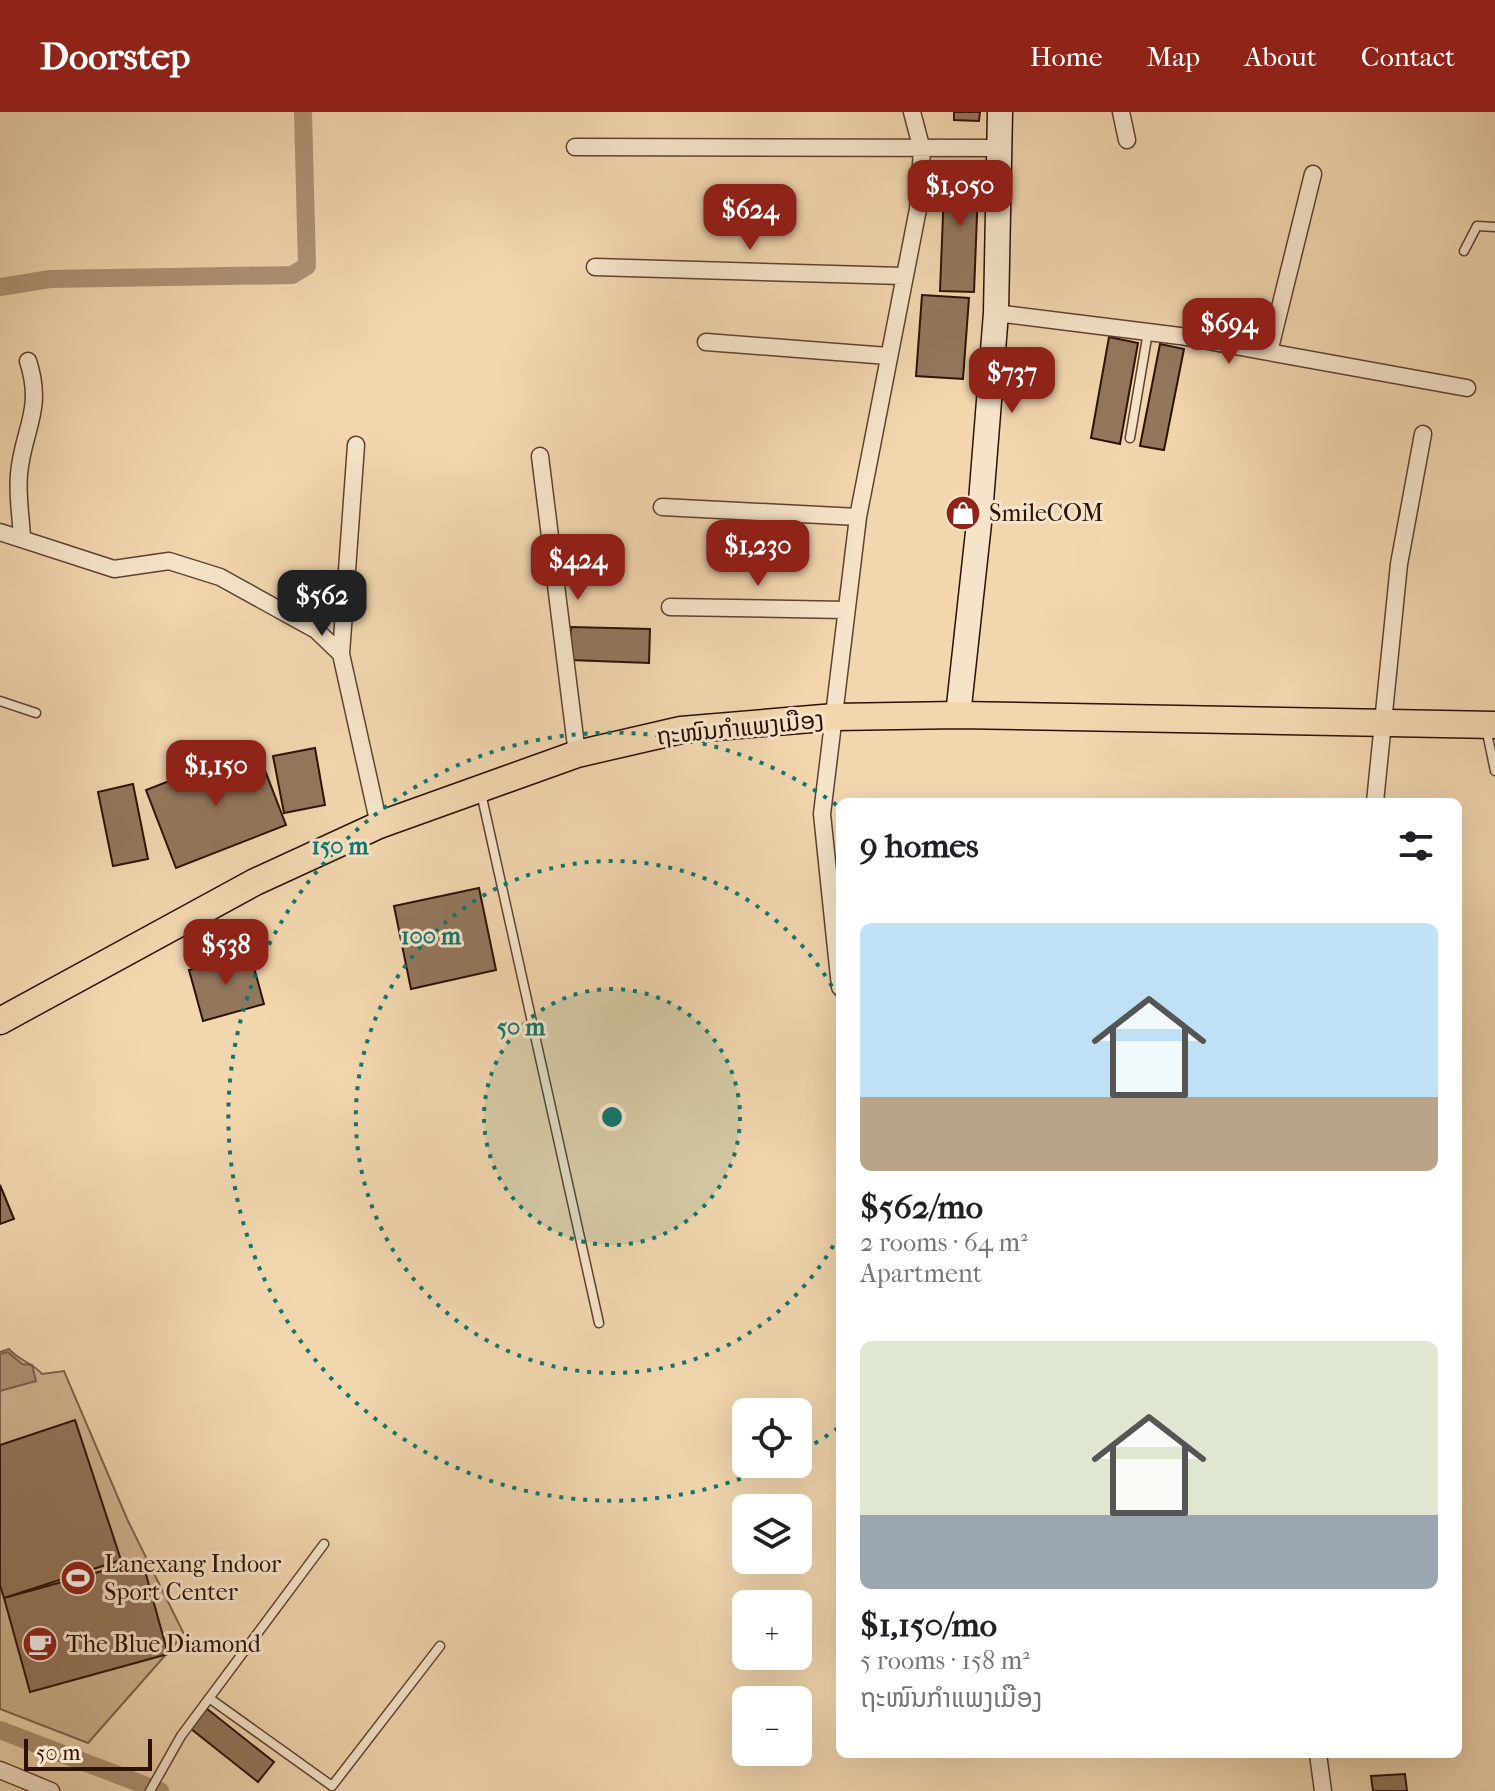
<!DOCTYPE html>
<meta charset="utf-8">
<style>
:root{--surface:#fff;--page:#f6f6f6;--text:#202124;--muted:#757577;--accent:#8f2418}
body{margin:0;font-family:"IM FELL French Canon","Noto Sans Lao",serif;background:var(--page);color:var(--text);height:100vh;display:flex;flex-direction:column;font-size:30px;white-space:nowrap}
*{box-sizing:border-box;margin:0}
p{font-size:26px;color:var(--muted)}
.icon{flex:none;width:44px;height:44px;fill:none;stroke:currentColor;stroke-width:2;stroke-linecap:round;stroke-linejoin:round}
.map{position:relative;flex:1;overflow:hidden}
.panel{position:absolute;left:836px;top:686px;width:626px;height:960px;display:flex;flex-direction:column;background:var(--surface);border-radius:12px;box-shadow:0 8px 32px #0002}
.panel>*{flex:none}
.tools{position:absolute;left:732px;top:1286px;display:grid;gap:16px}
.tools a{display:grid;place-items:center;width:80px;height:80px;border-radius:12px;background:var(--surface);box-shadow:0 8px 32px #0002;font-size:40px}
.scale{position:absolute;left:24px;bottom:20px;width:128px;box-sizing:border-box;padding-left:8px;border:4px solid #2d1105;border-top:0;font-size:22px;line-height:28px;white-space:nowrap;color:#2d1105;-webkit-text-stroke:6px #f6e4ca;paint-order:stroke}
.price{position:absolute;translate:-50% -68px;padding:0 18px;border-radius:16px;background:var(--accent);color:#fff;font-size:26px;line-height:52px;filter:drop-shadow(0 2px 4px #0008)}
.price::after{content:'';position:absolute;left:50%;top:48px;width:24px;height:18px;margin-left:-12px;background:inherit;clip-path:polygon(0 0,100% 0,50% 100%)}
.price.on{background:#222;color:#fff}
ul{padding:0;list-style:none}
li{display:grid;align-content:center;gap:16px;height:424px;padding:0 24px}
li span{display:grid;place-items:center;height:248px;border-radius:12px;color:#555}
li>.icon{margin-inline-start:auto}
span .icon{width:144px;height:144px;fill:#fffc;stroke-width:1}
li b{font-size:34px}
h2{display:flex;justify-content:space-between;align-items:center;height:96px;padding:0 24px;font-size:34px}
header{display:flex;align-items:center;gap:48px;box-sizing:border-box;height:112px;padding:0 40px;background:var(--accent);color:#fff}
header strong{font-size:38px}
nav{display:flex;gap:44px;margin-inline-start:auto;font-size:28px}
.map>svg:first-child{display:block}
.green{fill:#d0b591;stroke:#7e634b;stroke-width:2}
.water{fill:#ae9375;stroke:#7a5f48;stroke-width:2}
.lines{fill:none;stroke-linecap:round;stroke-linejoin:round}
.canal{stroke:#ae9375;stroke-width:18}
.building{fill:#93775d;stroke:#2d1105;stroke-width:2}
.lane-casing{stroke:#5e422f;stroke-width:11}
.street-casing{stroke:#5e422f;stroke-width:19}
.secondary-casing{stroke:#2d1105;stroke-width:27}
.primary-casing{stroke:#2d1105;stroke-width:29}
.lane{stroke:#f6e4ca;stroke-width:8}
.street{stroke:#f6e4ca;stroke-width:16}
.secondary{stroke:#f6e4ca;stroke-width:24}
.primary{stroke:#f1d6ae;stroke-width:26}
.ring{fill:none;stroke:#0f766e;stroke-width:4;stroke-dasharray:4 8}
.labels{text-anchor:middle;stroke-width:6;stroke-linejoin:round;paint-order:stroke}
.poi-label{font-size:24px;fill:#2d1105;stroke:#f6e4ca;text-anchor:start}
.street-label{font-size:24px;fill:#2d1105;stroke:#f6e4ca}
.centre{fill:#0f766e;stroke:#f6e4ca;stroke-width:4}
.ring-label{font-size:24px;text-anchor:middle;font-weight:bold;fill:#0f766e;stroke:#f6e4ca;stroke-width:6;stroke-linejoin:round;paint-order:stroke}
</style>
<header>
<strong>Doorstep</strong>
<nav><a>Home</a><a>Map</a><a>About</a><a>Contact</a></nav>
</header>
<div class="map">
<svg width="1495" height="1679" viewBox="0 0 1495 1679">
<rect width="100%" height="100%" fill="#f1d6ae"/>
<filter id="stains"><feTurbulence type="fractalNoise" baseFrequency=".0025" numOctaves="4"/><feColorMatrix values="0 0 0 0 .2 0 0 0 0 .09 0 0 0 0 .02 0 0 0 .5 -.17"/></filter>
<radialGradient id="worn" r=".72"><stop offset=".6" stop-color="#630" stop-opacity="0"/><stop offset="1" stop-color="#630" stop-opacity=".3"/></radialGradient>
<path class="green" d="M9,1237C19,1249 32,1250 42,1262L64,1259L128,1409L184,1522L88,1631L0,1597V1240Z"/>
<path class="water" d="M8,1240L22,1252L32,1253L36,1269L0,1279V1242Z"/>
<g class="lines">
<path class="canal" d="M0,175L50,167L292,163L307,154L303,0
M0,1618L160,1679"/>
</g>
<path class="building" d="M954,0H980L979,9L954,8Z
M945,52L979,53L974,180L940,179Z
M922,183L969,186L963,267L916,264Z
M1109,225L1138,231L1120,332L1091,326Z
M1160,232L1184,237L1164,338L1140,334Z
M571,515L650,517L649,551L570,548Z
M256,635L286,713L176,756L146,678Z
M315,636L325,693L284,701L273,644Z
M133,672L148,747L113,754L98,680Z
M479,776L496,858L411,877L394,794Z
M250,841L264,892L203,909L189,858Z
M0,1073L14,1107L0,1112Z
M75,1308L121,1448L4,1486L0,1473V1333Z
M142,1448L168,1542L30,1580L4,1486Z
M206,1596L274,1650L258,1670L190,1616Z
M1405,1662L1407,1679H1373L1371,1664Z"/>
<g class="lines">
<defs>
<path id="lane" d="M1464,139L1477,114L1495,115
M1130,326L1148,220
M0,589L36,601
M1486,616L1495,659
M481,681L599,1211
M209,1586L332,1674L440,1534
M150,1679L181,1624L324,1432"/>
<path id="street" d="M1121,0L1127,28
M575,35L1000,36
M595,155L903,164
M996,201L1180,224L1467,276
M706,230L888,244
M1269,240L1313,62
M356,333L341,542L379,713
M540,344L577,642
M662,395L858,405
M0,420L114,457L169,449L220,465L316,518L341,542
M22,426C21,405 17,383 19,362C23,317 44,298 28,249
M670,495L846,498
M1375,690L1399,452L1423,322
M840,875L822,702L858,405L918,97L922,38L912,0
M1318,1642L1323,1679
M0,1658L51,1679"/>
<path id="secondary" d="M958,603L980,402L996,201L1000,0"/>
<path id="primary" d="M0,909L255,770L379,713L577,642L681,618L835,605L958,603L1495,613"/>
</defs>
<use href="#lane" class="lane-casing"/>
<use href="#street" class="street-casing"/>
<use href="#secondary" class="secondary-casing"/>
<use href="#primary" class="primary-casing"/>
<use href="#lane" class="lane"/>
<use href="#street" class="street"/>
<use href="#secondary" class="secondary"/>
<use href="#primary" class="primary"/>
</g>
<circle cx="612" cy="1005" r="128" fill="#0f766e" fill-opacity=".12"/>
<g class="ring">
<circle cx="612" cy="1005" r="128"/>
<path d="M839 1123A256 256 0 1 1 839 887"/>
<path d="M838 1316A384 384 0 0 1 798 1341M774 1353A384 384 0 1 1 838 694"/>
</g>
<defs>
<symbol id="shop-disc" viewBox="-11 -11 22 22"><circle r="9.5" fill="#8f2418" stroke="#f6e4ca"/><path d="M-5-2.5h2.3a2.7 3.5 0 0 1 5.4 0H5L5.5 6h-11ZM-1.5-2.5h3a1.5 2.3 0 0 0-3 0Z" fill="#fff"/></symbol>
<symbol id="stadium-disc" viewBox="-11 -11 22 22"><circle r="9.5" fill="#8f2418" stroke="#f6e4ca"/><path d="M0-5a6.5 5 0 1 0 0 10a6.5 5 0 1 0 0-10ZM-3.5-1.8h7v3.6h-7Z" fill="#fff"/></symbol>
<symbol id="cafe-disc" viewBox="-11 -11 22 22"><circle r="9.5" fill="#8f2418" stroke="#f6e4ca"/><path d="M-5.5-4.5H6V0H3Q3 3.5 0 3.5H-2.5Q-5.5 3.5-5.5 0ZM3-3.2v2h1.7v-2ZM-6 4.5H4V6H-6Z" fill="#fff"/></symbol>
</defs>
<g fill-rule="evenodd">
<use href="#shop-disc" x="943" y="381" width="40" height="40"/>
<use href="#stadium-disc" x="58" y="1446" width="40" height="40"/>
<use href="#cafe-disc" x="20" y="1512" width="40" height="40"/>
</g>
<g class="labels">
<g class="poi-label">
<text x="989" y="409">SmileCOM</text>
<text x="104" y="1460">Lanexang Indoor<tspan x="104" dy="28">Sport Center</tspan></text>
<text x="66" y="1540">The Blue Diamond</text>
</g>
<g class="street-label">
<text transform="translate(740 616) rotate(-6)" y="8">ຖະໜົນກຳແພງເມືອງ</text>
</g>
</g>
<circle cx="612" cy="1005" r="12" class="centre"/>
<g class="ring-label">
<text x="340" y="742">150 m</text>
<text x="431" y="832">100 m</text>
<text x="521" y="923">50 m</text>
</g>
<rect width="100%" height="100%" filter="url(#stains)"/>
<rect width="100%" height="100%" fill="url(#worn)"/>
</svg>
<div class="tools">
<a><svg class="icon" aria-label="locate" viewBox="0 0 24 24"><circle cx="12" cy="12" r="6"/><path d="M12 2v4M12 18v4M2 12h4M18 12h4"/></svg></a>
<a><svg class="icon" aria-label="layers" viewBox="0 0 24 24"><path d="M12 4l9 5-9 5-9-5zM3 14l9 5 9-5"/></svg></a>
<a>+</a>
<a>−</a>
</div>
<div class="scale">50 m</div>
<b class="price" style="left:960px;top:116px">$1,050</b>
<b class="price" style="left:750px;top:140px">$624</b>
<b class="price" style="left:1229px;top:254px">$694</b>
<b class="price" style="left:1012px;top:303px">$737</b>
<b class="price" style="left:758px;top:476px">$1,230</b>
<b class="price" style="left:578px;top:490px">$424</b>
<b class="price on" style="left:322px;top:526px">$562</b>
<b class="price" style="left:216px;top:696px">$1,150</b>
<b class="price" style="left:226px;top:875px">$538</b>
<section class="panel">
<h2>9 homes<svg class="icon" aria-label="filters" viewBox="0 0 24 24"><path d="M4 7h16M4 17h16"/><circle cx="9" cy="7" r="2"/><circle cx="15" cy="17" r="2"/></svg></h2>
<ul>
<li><span style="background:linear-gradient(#bfe0f5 70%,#b9a48a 0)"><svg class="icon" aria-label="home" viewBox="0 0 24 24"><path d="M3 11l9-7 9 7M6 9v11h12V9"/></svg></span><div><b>$562/mo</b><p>2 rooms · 64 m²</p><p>Apartment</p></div></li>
<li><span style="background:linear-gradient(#dfe7d0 70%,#9aa5b1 0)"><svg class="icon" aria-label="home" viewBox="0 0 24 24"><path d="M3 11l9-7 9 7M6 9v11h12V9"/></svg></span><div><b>$1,150/mo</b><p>5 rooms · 158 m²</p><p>ຖະໜົນກຳແພງເມືອງ</p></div></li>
</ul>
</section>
</div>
